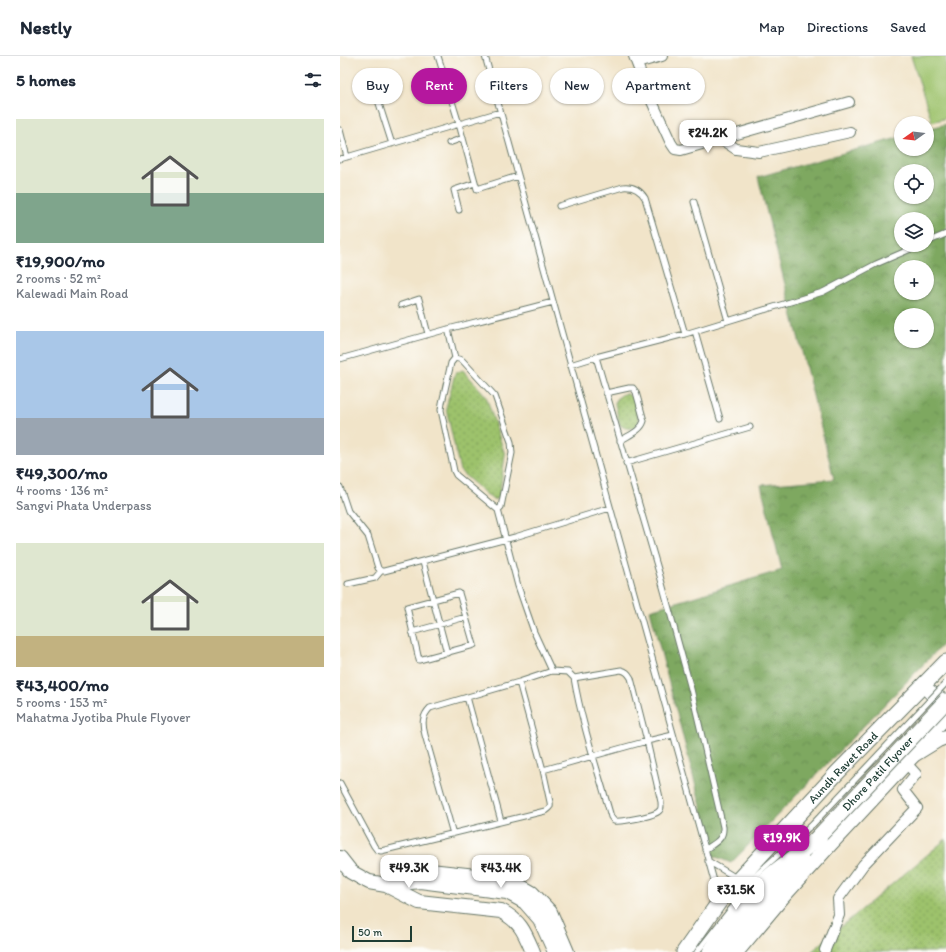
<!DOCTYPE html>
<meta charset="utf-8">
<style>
:root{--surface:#fff;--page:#f2f2f3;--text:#1f2937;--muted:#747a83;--line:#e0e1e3;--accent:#b5179e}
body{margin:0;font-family:Itim,sans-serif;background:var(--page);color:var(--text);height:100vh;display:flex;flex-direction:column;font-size:15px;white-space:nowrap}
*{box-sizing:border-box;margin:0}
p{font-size:13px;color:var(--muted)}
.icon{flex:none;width:22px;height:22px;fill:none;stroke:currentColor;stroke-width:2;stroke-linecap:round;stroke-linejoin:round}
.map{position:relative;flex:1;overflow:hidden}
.details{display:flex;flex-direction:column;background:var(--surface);width:340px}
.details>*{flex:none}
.hud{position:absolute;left:12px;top:12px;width:380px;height:36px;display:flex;gap:8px}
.needle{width:26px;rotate:256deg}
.controls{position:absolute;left:554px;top:60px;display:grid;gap:8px}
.controls a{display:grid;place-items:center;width:40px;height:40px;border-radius:50%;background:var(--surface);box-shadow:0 1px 3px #0004;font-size:20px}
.scale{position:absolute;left:12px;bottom:10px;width:60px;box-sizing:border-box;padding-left:4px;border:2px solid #1f3d34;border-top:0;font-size:11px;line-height:14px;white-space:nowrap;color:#1f3d34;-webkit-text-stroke:3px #fdfcf7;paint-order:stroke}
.price{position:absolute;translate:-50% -34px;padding:0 9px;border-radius:8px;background:#fff;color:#222;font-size:13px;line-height:26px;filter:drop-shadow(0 1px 2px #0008)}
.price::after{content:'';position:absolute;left:50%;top:24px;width:12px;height:9px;margin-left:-6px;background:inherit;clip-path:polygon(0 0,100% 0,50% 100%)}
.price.selected{background:var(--accent);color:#fff}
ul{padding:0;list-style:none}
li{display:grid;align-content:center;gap:8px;height:212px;padding:0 16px}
li span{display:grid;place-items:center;height:124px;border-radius:0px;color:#555}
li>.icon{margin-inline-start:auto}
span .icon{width:72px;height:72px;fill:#fffc;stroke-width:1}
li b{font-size:17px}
h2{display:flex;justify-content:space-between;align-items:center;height:48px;padding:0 16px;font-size:17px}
.tag{padding:0 14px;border-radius:18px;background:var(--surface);box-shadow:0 1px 3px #0004;font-size:14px;line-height:36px}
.tag.selected{background:var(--accent);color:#fff}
header{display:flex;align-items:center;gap:24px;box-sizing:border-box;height:56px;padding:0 20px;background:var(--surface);border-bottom:1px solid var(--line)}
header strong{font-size:19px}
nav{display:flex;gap:22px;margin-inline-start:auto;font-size:14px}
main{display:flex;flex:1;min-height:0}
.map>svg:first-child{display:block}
.grass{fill:url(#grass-dots);stroke:#5e8050}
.forest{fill:url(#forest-crowns);stroke:#4e724a;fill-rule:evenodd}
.green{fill:#9dc26c;stroke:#5e8050}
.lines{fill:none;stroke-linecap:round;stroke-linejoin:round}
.lane-casing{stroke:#687768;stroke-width:7}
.street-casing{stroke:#687768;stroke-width:12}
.secondary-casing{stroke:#687768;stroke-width:16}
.primary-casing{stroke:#687768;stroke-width:17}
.lane{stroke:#fff;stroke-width:5}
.street{stroke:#fff;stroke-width:10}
.secondary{stroke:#fff;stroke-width:14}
.primary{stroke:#fff;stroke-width:15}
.lane-bridge-casing{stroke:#687768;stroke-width:7;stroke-linecap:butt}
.primary-bridge-casing{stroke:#687768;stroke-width:17;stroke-linecap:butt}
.lane-bridge{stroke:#fff;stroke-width:5}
.primary-bridge{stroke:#fff;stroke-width:15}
.labels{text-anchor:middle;stroke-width:3;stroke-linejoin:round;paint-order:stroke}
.street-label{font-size:12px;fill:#1f3d34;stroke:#fdfcf7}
</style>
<header>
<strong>Nestly</strong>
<nav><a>Map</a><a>Directions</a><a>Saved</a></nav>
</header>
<main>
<section class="details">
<h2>5 homes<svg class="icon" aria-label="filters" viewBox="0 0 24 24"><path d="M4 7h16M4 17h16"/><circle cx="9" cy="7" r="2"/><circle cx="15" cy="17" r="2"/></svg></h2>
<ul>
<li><span style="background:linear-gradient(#dfe7d0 60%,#7fa58c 0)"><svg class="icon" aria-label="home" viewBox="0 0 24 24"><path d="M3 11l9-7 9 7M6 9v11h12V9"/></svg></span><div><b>₹19,900/mo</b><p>2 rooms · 52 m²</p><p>Kalewadi Main Road</p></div></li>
<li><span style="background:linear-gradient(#a9c7e8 70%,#9aa5b1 0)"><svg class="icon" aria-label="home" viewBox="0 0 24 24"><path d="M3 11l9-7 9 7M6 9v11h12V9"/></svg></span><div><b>₹49,300/mo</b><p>4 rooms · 136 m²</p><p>Sangvi Phata Underpass</p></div></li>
<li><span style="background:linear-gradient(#dfe7d0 75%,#c2b280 0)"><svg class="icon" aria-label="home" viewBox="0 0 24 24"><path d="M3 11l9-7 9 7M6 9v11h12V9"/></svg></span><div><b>₹43,400/mo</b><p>5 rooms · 153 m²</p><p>Mahatma Jyotiba Phule Flyover</p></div></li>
</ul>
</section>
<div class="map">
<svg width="606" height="896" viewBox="0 0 606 896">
<defs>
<pattern id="grass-dots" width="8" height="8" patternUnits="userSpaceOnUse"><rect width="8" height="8" fill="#9dc26c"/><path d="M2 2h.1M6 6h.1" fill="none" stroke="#7f9f5a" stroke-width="1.8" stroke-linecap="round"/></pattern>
<pattern id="forest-crowns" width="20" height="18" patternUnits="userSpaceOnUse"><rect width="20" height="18" fill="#7ea860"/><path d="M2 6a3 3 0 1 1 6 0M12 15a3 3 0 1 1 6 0" fill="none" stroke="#678a50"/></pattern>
</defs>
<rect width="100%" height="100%" fill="#fdfcf7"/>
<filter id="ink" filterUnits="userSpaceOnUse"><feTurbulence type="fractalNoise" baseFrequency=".025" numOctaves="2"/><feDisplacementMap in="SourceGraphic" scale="8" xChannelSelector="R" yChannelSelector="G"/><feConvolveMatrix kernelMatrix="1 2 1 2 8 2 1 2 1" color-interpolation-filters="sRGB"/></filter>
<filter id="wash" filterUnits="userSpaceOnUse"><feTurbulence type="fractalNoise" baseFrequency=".012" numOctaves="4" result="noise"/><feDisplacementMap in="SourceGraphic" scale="16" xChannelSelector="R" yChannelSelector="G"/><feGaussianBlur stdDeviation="0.9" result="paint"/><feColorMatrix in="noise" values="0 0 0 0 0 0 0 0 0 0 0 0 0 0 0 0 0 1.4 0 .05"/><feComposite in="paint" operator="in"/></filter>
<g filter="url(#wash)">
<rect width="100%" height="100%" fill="#f1e4c9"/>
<path class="grass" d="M123,314L146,340L165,399L159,442L153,444L120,415L106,352L115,317Z
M283,338H288L294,344L299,365C296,374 287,374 280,369L275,348L276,343Z
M606,783V896H471Z"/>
<path class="forest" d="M606,68V585L391,807L374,800L310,554L442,514L421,429L494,423L418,121L561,81V93H587V73ZM561,115H587V141H561ZM561,163H587V189H561ZM561,211H587V237H561ZM561,259H587V285H561Z"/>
<path class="green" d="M571,0H606V62L592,66Z"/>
</g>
<g filter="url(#ink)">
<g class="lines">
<defs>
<path id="lane" d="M98,0L119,68L137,133L178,120
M145,0L379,843
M35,35L52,88
M0,74L7,101
M109,87L123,82
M0,103L160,56
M354,146L388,265
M219,150L283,131C293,130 300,134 305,142L345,278
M119,154L114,134L135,127
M587,186L606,178
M61,249L79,243L88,278
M108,273L115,302L111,307L102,347L101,354L114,415L116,419L158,454L178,530L194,576L212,615L228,616L234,622L281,614C286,615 288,617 291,622L307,685L333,679
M355,275L380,363
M256,301L345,278L483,236L536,208L580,189
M115,302L122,304L155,340L171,386L172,397L162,446L161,451L158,454
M0,303L108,273L213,246
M230,309L256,301L320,520L351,633L383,771C384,784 374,787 365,794
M266,337L289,332H293L296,336L304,365C301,375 289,379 280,385
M286,407L410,371
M0,431L8,455L28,480L38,512L41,515H44L175,481L270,452
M83,506L107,597
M8,528L35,522L41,515
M119,537L134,589L79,604L67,551Z
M72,576L126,561
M127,641L161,765
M203,714L307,685L321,746C321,749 322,753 319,755C315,760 281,766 274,765L271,761C258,715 242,669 234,622
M0,727L34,790L37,794L41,795L205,755C209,752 211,751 210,746L203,714L179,626L212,615
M113,778L85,679C82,668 82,660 90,652L179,626
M368,805L398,823
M357,896L399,843L408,826L473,768"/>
<path id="street" d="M294,0L309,39L331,87L335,93L341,94L509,46
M297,7L322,0
M381,83L396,93L419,96L510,76
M485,894L499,859L498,843L523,809L577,752L563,734L576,718L566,707"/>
<path id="secondary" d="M590,636L606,647
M572,700L598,684L606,681
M0,802L11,816L29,826L46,829L79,846L161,855C181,866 184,875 193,896
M61,827L80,825L167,836L185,846L200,863L215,896
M46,829L81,814L154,822L171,825L192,837L210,856L227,896
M382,896L410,858L461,801"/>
<g id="primary">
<path id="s1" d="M344,896L379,846L399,823L496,718L606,606"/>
<path d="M370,896C387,872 403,845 424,825C442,808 464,797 481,778"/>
<path d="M396,896L442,841L489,789L572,700L573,691L606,661"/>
</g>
</defs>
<use href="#lane" class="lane-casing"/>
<use href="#street" class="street-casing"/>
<use href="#secondary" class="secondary-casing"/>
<use href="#primary" class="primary-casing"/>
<use href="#lane" class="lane"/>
<use href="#street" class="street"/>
<use href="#secondary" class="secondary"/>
<use href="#primary" class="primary"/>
<defs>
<path id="lane-bridge" d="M473,768L606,627"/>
<g id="primary-bridge">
<path id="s2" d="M481,778L606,645"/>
</g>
</defs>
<use href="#lane-bridge" class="lane-bridge-casing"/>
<use href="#primary-bridge" class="primary-bridge-casing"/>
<use href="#lane-bridge" class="lane-bridge"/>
<use href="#primary-bridge" class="primary-bridge"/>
</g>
</g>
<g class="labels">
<g class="street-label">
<text dy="4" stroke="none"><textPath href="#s1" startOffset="244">Aundh Ravet Road</textPath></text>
<text dy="4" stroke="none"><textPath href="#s2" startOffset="83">Dhore Patil Flyover</textPath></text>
</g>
</g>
</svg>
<div class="controls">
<a><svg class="needle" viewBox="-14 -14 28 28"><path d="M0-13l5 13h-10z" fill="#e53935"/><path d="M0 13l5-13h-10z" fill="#747a83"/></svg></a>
<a><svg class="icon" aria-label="locate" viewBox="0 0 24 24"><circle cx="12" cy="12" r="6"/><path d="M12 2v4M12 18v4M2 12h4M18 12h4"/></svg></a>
<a><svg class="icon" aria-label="layers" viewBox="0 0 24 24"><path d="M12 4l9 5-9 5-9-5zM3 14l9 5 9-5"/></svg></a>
<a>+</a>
<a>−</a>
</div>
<div class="scale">50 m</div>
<b class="price" style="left:368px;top:98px">₹24.2K</b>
<b class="price selected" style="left:442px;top:803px">₹19.9K</b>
<b class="price" style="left:69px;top:833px">₹49.3K</b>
<b class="price" style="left:161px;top:833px">₹43.4K</b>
<b class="price" style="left:396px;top:855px">₹31.5K</b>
<div class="hud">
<a class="tag">Buy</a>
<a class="tag selected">Rent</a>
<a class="tag">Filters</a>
<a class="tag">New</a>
<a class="tag">Apartment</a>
</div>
</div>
</main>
